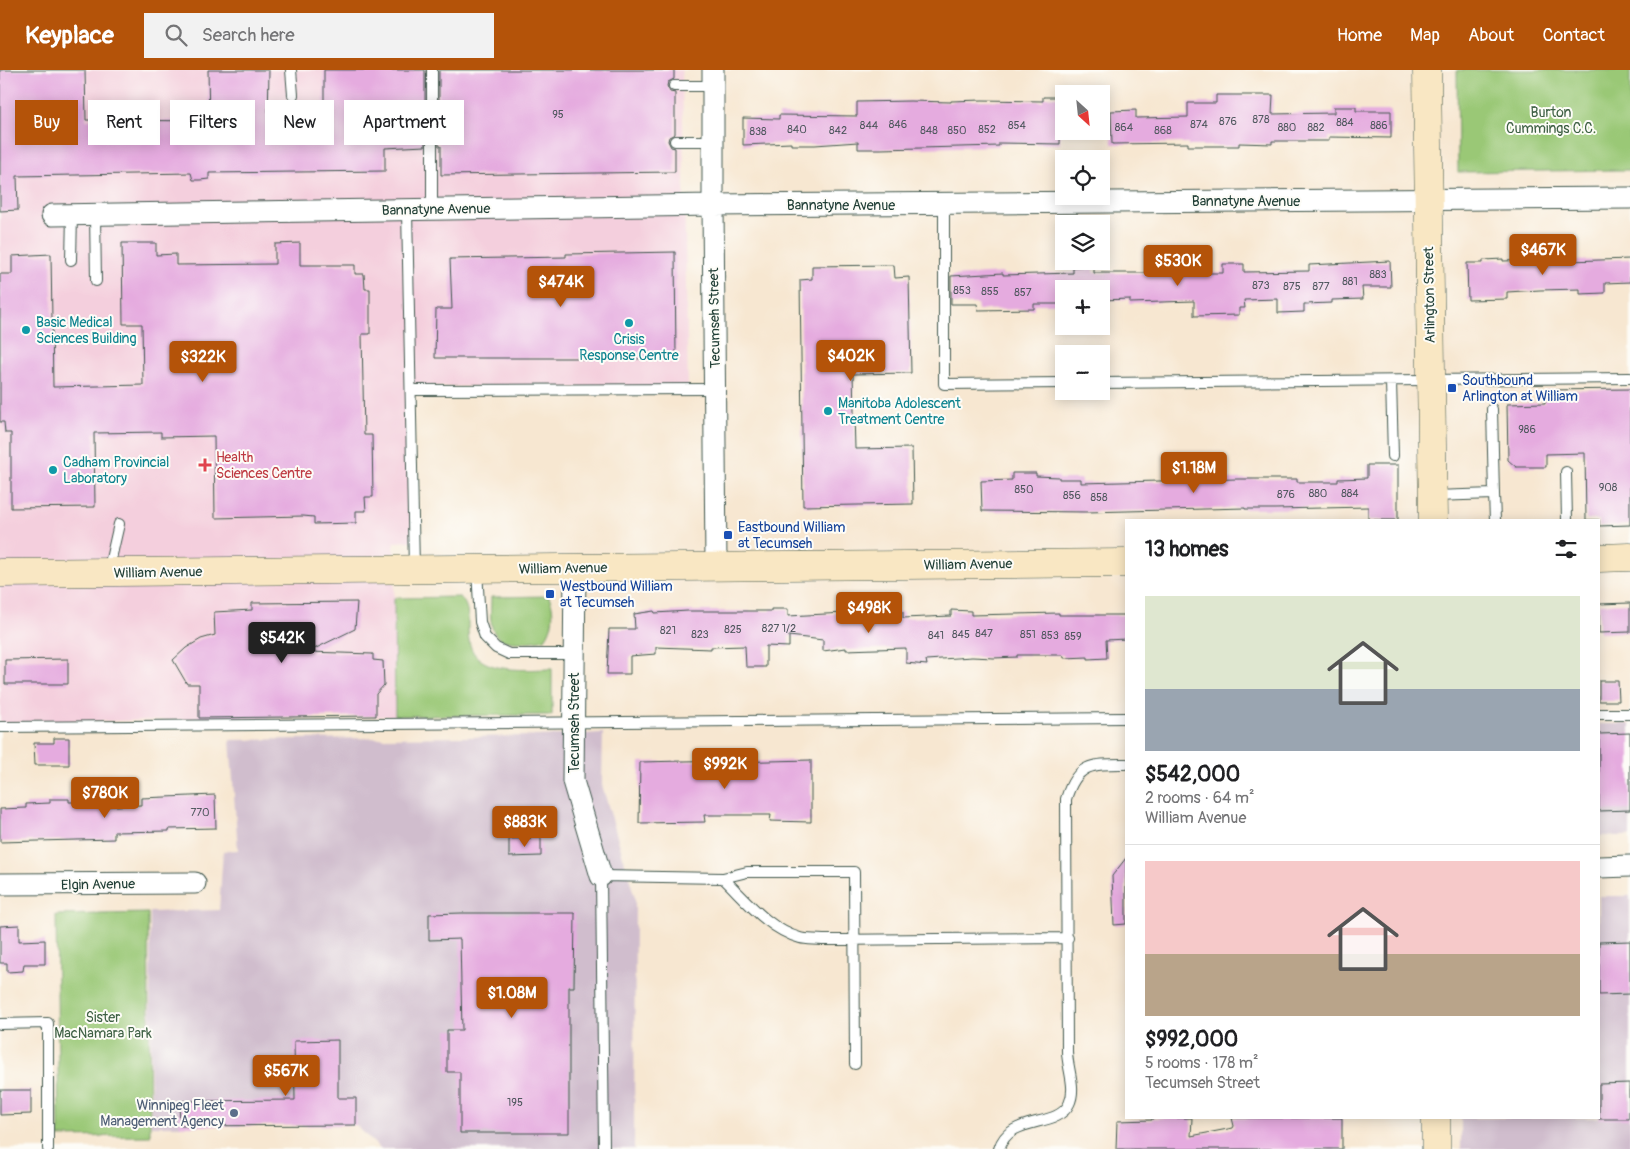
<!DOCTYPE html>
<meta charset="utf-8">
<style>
:root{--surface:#fff;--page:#f2f2f2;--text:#202124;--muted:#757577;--line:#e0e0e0;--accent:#b45309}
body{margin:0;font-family:Pangolin,sans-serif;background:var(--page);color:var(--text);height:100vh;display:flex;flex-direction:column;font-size:19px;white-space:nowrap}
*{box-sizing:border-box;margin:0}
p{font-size:16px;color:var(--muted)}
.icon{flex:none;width:28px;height:28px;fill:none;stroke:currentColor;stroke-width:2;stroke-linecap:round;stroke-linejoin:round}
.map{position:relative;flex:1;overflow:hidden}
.sheet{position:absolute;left:1125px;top:449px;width:475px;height:600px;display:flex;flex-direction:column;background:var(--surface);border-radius:0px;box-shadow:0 2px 12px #0003}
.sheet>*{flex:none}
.hud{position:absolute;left:15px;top:30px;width:475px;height:45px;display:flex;gap:10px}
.needle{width:32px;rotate:153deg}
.buttons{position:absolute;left:1055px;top:15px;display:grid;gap:10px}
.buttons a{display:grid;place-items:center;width:55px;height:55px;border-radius:0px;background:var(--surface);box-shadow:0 2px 12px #0003;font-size:25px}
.price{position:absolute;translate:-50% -42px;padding:0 11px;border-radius:5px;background:var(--accent);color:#fff;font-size:16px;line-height:32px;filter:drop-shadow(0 1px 2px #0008)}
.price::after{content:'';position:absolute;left:50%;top:30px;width:15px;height:11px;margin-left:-8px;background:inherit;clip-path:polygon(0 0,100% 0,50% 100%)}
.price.active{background:#222;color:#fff}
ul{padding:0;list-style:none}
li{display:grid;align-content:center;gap:10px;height:265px;padding:0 20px}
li+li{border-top:1px solid var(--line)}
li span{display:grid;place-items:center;height:155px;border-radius:0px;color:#555}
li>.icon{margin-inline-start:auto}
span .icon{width:90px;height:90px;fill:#fffc;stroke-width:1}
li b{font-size:21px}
h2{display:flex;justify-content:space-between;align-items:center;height:60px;padding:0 20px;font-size:21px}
.tag{padding:0 18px;border-radius:0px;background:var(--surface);box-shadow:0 2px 12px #0003;font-size:18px;line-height:45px}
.tag.active{background:var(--accent);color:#fff}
header{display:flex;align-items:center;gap:30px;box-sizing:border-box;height:70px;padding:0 25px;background:var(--accent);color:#fff}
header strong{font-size:24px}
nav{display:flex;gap:28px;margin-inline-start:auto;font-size:18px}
.search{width:350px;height:45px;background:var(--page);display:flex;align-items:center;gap:12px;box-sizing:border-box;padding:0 18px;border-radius:0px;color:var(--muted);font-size:19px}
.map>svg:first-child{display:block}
.built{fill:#f4cfdd}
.industrial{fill:#d0bdcd}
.green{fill:#9ac876;stroke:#5c8255}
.building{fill:#e5abdf}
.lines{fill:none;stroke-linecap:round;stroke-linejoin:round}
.lane-casing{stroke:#3f564c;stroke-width:12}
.street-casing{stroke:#3f564c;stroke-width:23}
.secondary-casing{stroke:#3f564c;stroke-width:29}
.lane{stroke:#fff;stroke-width:10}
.street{stroke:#fff;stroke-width:21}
.secondary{stroke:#f9e7c3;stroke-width:28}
.culture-dot{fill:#0f9aa8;stroke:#fdfcf7;stroke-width:2}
.transit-dot{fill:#1a4fb4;stroke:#fdfcf7;stroke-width:2}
.health-dot{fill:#e0444e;stroke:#fdfcf7;stroke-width:2}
.service-dot{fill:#5c6f8a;stroke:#fdfcf7;stroke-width:2}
.labels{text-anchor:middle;stroke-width:4;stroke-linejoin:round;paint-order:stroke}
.number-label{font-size:11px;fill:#50585f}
.park-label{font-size:14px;fill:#3e6044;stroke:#fdfcf7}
.street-label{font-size:14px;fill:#1f3d34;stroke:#fdfcf7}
.culture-label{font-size:14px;fill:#0d838f;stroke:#fdfcf7;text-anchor:start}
.transit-label{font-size:14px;fill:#164399;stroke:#fdfcf7;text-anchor:start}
.health-label{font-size:14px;fill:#be3a42;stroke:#fdfcf7;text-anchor:start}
.service-label{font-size:14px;fill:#4e5e75;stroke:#fdfcf7;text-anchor:end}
</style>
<header>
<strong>Keyplace</strong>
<div class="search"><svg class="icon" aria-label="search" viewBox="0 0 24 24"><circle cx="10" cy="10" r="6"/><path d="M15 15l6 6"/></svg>Search here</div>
<nav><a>Home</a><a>Map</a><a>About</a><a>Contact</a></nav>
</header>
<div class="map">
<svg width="1630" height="1079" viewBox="0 0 1630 1079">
<rect width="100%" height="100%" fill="#fdfcf7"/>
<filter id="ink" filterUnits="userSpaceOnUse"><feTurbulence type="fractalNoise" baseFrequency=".02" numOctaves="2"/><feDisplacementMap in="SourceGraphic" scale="10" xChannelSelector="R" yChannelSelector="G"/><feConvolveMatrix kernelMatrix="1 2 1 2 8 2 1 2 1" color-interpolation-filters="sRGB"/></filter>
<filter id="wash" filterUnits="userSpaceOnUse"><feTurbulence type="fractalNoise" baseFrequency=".0096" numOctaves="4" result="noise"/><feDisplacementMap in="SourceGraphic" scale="20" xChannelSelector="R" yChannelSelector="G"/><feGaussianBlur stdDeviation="1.12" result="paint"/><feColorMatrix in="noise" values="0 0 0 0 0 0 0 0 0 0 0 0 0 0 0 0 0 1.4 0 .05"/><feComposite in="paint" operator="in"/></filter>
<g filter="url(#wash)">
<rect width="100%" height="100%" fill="#f7e7d1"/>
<path class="built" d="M0,0H682L688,319L409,316L412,471L394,472L395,646L0,653Z"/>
<path class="industrial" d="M1599,654H1630V766H1599Z
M603,663L602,715L635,828L634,1079H380L356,1055L151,1056L150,842L219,840L223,781L238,780L230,670L537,666Z
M1599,826H1630V1079H1461V1048H1599Z"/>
<path class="green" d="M1457,0H1630V100L1458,102Z
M549,526C555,540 554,557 545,569C532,572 501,577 494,562C489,553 491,538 491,527Z
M460,527C467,534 468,542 468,552C468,560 468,570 471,578C482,605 529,599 552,599V645L395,646L394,528Z
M148,843L150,1066L59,1067L56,845Z"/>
<g id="blocks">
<path class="building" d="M0,0H85L86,50L209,51L208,0H269L268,50L324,46V0H425V76L385,78V101L209,103V109L200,110H193L191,103L17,106L18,140L0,141Z
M439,0H674V9L668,12L667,16L670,22L675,23V64L669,67L668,71L671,77L675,78V102L441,105V76H439Z
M1216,25H1273L1272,44L1334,43V37H1356V41H1391V68L1329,67V71H1272V74L1239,73V76H1188V73L1112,74L1111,41L1136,40V48L1188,47V33H1216Z
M1043,27H1061L1060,74L999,73V76L881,79H858V72L815,75H791V73L743,75V48L779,49V45L857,46V32L910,31L951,32V31L982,30L1043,31Z
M122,173H156V185L176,184V195L275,194V174L300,173V195H355V204H364L365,219H370V264H362L364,365H372L373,427H365L366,441H356V453L314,454V447L303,446L215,448L214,366L161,367V362L94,363L95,437L11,438V363H5L4,352H0V204H12V186L51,184L53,317L143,315L142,254H123Z
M675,182L676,288L582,290V288H435L436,239H452L450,189L566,187V184Z
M1503,189V191L1569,189V191L1630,189V212L1605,213V223L1580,224V219L1540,220L1507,222V229L1468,230L1467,193H1483V190Z
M1390,191L1391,217H1362L1363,229L1332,230V233L1304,234V242L1278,243V229L1244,230L1245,238H1239V245L1194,246V231L1130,233V229L1101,230V219H1061V234H1034V239L978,240L977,234H951V206L1003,203V205L1073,203V197L1094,196V203H1223V194H1244V202L1309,201V195Z
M894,195L895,208L909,207L911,303L853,304L855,379L912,378L913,434L803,436L800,210L812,209V196Z
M1630,319V455L1599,456V450H1586L1585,383L1546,384V397H1516L1508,390L1507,334L1545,333V320Z
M1367,395H1398V450H1368V437L1275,439H1245V438L1088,442L982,441L981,411L1012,410V403H1036V406L1059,407V409H1081V413L1237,409H1297V412H1338V409L1367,408Z
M357,532L355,559L308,582L373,584V590L383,591L384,615L376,624V646L199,648V614H187L173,590L186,578L201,569L215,565L214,542L252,540V533Z
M1630,533V562L1599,563V534Z
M771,539H788V546L844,543V540L903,542V548L951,546V540L971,541V545L1059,543V545H1126V569L1106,570L1107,588L1088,589V587L1064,588L1063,585H1017V587L994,588L972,587L926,590L927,595L906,593V578L846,580V578L823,581V570L789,566V577L766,576V597H746L745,576L711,577V579L656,577V584L630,586V604H607L609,559H635L634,544L654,541L655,543L688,541H771Z
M68,589V614H5V590Z
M1599,611H1618L1619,631H1599Z
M1630,663V740L1599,741V664Z
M54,668H69V695H35L34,673H54Z
M728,690V692L811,690V752L770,751L771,745H704L705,752L639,753L640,692Z
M215,725L216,758L169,759V761L114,762V769L0,772V739L26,738V734L50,733V729H69V732H91V737L141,735V728Z
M541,768V786L509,787V769Z
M1126,788V854L1114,855L1112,806Z
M461,843H575L574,917H569V1063H460V1002H447V960H462L460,869L429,870V844Z
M19,855V871L45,870V894H24L23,901L7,902V893H0V856Z
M1630,871V924L1599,925V872Z
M338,970V1028H356V1055L180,1056L179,1031L295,1030L294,971Z
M1629,1013V1049H1599V1014Z
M0,1020H31V1044L0,1045Z
M1152,1048H1192L1191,1066L1233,1058L1234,1056L1232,1048H1342V1079H1116L1117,1051L1152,1050Z"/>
</g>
</g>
<g filter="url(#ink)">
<use href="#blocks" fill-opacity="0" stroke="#3f564c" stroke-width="1"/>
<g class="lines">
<defs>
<path id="lane" d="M291,0L293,25
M674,16H713
M675,71H713
M944,134V314L1064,313
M432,139V0
M407,140L414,499
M95,144L96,211
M71,190L72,144
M1391,311L1393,386
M1101,313L1630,308
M411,320L715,319
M1492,339L1494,424
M1566,402L1567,450
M1434,426L1494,424L1495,450
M477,500L480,552L485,567L496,578L509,584H574
M108,502L119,454
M1599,644H1630
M0,657L1126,648
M723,808C746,830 768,859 800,868C807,870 815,869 823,870L1068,868
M0,954L48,953V1079
M604,1079L601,806L723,808L747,802H854L855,994
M999,1079C1009,1044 1057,1059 1069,1034C1077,1018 1067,998 1067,981C1067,897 1067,813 1066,729C1077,693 1092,694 1126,694"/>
<path id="street" d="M713,0V135L716,496
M52,145L713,135L1630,128
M575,497L573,711L601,806
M1599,797L1630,796
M0,814L195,813"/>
<path id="secondary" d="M1427,0L1433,450
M1599,488L1630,487
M0,503L1126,493
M1436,1048V1079"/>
</defs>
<use href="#lane" class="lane-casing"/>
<use href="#street" class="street-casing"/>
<use href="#secondary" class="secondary-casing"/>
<use href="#lane" class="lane"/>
<use href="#street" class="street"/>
<use href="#secondary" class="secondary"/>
</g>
</g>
<g class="culture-dot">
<circle cx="629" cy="253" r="5"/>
<circle cx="26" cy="260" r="5"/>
<circle cx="828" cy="341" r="5"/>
<circle cx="53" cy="400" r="5"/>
</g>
<g class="transit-dot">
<rect x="1447" y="313" width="10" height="10" rx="2.5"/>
<rect x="723" y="460" width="10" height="10" rx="2.5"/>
<rect x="545" y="519" width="10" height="10" rx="2.5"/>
</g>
<path class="health-dot" d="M202.5 387.5h5v5h5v5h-5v5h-5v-5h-5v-5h5z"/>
<circle class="service-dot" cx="234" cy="1043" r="5"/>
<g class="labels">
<g class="number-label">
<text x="558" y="48">95</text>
<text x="1261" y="53">878</text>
<text x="1228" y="55">876</text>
<text x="1345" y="56">884</text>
<text x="898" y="58">846</text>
<text x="1199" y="58">874</text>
<text x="869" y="59">844</text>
<text x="1017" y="59">854</text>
<text x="1379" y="59">886</text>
<text x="1124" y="61">864</text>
<text x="1287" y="61">880</text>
<text x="1316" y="61">882</text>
<text x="797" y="63">840</text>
<text x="987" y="63">852</text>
<text x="838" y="64">842</text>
<text x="929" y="64">848</text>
<text x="957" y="64">850</text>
<text x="1163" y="64">868</text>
<text x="758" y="65">838</text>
<text x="1378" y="208">883</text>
<text x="1350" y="215">881</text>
<text x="1261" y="219">873</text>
<text x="1292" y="220">875</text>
<text x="1321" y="220">877</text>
<text x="962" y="224">853</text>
<text x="990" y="225">855</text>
<text x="1023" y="226">857</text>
<text x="1527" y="363">986</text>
<text x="1608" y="421">908</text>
<text x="1024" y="423">850</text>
<text x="1318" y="427">880</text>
<text x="1350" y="427">884</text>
<text x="1286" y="428">876</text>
<text x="1072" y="429">856</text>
<text x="1099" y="431">858</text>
<text x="779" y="562">827 1/2</text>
<text x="733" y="563">825</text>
<text x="668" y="564">821</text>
<text x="984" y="567">847</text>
<text x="700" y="568">823</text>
<text x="961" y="568">845</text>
<text x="1028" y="568">851</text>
<text x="936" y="569">841</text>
<text x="1050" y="569">853</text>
<text x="1073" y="570">859</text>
<text x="200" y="746">770</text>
<text x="515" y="1036">195</text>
</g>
<g class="park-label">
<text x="1551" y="47">Burton<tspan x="1551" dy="16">Cummings C.C.</tspan></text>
<text x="103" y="952">Sister<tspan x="103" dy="16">MacNamara Park</tspan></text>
</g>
<g class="street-label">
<text x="1246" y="136">Bannatyne Avenue</text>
<text x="841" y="140">Bannatyne Avenue</text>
<text transform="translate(436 139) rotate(-1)" y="5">Bannatyne Avenue</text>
<text transform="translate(1429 225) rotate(-91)" y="5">Arlington Street</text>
<text transform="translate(714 248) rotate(-91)" y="5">Tecumseh Street</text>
<text transform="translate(968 494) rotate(-1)" y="5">William Avenue</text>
<text transform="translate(563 498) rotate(-1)" y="5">William Avenue</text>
<text transform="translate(158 502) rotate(-1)" y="5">William Avenue</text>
<text transform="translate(574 653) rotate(-90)" y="5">Tecumseh Street</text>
<text transform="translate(98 814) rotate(-1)" y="5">Elgin Avenue</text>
</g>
<g class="culture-label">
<text x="36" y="257">Basic Medical<tspan x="36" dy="16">Sciences Building</tspan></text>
<text x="629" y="274" text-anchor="middle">Crisis<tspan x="629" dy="16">Response Centre</tspan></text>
<text x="838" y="338">Manitoba Adolescent<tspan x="838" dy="16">Treatment Centre</tspan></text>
<text x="63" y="397">Cadham Provincial<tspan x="63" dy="16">Laboratory</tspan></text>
</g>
<g class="transit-label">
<text x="1462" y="315">Southbound<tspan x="1462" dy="16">Arlington at William</tspan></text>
<text x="738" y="462">Eastbound William<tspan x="738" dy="16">at Tecumseh</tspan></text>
<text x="560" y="521">Westbound William<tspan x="560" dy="16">at Tecumseh</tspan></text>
</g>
<g class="health-label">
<text x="216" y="392">Health<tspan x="216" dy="16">Sciences Centre</tspan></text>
</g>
<g class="service-label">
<text x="224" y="1040">Winnipeg Fleet<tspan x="224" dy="16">Management Agency</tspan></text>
</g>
</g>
</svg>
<div class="buttons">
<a><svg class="needle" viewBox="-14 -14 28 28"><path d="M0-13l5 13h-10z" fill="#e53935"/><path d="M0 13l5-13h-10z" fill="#757577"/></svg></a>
<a><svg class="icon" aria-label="locate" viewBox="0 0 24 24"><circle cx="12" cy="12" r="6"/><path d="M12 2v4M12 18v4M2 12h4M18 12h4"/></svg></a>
<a><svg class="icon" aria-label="layers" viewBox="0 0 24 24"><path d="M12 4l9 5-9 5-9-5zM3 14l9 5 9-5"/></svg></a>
<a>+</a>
<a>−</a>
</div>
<b class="price" style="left:1543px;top:206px">$467K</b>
<b class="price" style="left:1178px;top:217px">$530K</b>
<b class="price" style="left:561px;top:238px">$474K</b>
<b class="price" style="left:851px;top:312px">$402K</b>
<b class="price" style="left:203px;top:313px">$322K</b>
<b class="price" style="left:1194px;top:424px">$1.18M</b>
<b class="price" style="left:869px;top:564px">$498K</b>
<b class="price active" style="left:282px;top:594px">$542K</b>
<b class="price" style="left:725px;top:720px">$992K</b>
<b class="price" style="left:105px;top:749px">$780K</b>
<b class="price" style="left:525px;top:778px">$883K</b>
<b class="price" style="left:512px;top:949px">$1.08M</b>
<b class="price" style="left:286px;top:1027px">$567K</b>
<div class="hud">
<a class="tag active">Buy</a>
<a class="tag">Rent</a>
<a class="tag">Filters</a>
<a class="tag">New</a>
<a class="tag">Apartment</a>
</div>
<section class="sheet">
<h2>13 homes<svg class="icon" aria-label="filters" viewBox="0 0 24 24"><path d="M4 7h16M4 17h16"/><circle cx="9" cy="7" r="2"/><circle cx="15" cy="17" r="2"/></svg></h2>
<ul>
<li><span style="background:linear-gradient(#dfe7d0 60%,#9aa5b1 0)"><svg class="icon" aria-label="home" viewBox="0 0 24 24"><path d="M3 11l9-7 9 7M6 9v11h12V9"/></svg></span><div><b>$542,000</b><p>2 rooms · 64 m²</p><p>William Avenue</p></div></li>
<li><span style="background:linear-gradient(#f6c9c9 60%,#b9a48a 0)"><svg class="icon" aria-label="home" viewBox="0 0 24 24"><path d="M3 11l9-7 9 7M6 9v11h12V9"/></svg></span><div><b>$992,000</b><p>5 rooms · 178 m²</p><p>Tecumseh Street</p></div></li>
</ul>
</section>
</div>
